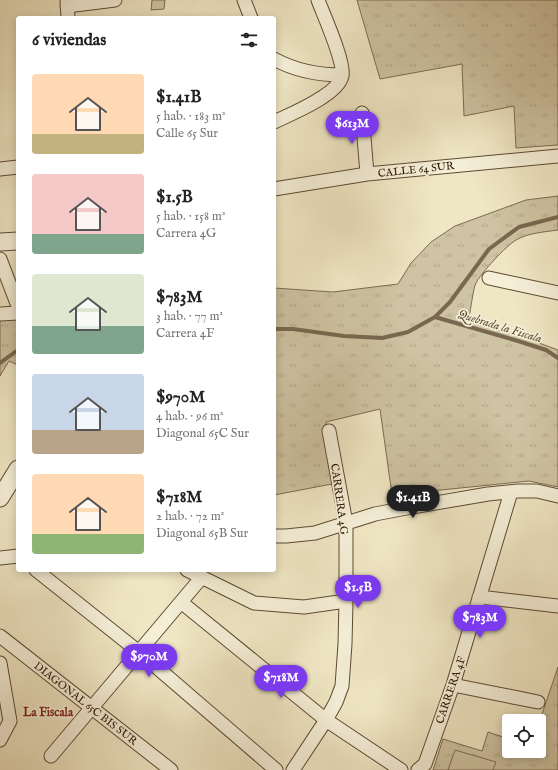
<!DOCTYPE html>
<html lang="es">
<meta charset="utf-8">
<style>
:root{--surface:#fff;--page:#f6f6f6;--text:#222;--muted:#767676;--accent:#7c3aed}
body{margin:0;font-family:"IM FELL English",serif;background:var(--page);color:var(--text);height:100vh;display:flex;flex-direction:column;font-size:15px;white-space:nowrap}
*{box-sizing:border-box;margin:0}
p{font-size:13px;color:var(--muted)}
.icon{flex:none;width:22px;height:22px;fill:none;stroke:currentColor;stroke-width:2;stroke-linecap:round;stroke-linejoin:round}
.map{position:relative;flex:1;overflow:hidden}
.sheet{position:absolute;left:16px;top:16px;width:260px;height:556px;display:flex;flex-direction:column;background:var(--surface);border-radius:4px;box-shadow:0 2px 10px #0003}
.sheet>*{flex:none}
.buttons{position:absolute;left:502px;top:714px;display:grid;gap:8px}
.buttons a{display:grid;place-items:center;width:44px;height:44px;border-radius:4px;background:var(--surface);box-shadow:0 2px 10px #0003;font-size:20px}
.price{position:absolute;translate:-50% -34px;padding:0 9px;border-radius:14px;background:var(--accent);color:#fff;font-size:13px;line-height:26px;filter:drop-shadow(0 1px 2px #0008)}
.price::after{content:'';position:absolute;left:50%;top:24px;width:12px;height:9px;margin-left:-6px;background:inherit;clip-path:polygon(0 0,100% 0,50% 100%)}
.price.active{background:#222;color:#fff}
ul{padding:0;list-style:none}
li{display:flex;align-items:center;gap:12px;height:100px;padding:0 16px}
li span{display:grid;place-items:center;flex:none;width:112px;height:80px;border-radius:4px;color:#555}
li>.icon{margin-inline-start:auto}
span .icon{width:48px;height:48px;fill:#fffc;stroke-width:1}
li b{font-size:17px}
h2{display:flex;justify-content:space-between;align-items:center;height:48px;padding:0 16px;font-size:17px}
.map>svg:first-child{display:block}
.grass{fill:url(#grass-tufts);stroke:#7d6c52}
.pitch{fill:#cec3a2;stroke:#7d6c52}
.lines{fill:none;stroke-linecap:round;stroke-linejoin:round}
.stream{stroke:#79684f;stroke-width:4}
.minor-casing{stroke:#5d4a33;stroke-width:15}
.tertiary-casing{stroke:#5d4a33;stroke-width:19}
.minor{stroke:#f5efd8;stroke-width:13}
.tertiary{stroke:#f5efd8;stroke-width:17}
.labels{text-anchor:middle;stroke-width:3.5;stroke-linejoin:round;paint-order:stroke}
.street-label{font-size:11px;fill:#2c1603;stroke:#f5efd8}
.water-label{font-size:12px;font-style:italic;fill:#604d36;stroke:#f5efd8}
.neighbourhood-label{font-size:12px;font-weight:bold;fill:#7a1f14;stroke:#f5efd8}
</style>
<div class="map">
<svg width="558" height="770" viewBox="0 0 558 770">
<defs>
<pattern id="grass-tufts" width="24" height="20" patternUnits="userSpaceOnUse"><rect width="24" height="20" fill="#cec3a2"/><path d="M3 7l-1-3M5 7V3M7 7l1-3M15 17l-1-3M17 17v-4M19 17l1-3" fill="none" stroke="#b1a78a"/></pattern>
</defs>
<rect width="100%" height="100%" fill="#efe6c3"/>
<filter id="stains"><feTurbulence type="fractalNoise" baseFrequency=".005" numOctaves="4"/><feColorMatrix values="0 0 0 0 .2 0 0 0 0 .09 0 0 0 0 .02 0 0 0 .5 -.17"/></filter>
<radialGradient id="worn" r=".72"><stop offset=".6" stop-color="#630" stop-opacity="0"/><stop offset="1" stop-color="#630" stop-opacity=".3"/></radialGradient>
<path class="grass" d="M152,0H165L164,9L151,10Z
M357,0H558V145L516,148L514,106L464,116L462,64L380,79Z
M558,196V230C544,232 528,233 516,240C506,246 481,273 476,283C473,289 471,309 469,317L558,350V487L529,481L392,495L380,409L326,422L332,484L274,495V288L333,292L398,284L411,263L431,242L455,226L526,200Z
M18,319V365L9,361L0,376V320Z
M558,667V770H433L443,739L482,751L488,732L509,739V751H539V723Z"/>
<path class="pitch" d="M455,750L496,762L493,770H448Z"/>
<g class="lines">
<path class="stream" d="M435,317L518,341L546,350L558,358
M274,329H293L344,336L382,338L408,332L435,317L450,302L489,249L519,227L558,217
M0,363L18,350"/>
<defs>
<path id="minor" d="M67,0L68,18
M244,0L251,18
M67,6L115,0
M274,59C296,71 318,75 342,75
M362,113L367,174
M274,122C291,114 338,95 342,76C345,62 324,16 318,0
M0,169L18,167
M274,189L367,174L558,156
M0,259L18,306
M489,278L558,293
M0,314L18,313
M274,536H286L315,533L375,514L401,509L488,494L518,491H537L558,496
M0,558L18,556
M36,570L139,652L276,770
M187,570L254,603L304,607L346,601
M479,597L558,606
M181,602L326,720L401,770
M0,636L171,770
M0,663L10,721L0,740
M453,685L538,702
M51,756L202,577
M293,770L326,720L336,702L342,686L345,644L346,601V523L329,431
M418,770L425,764L453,685L511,492"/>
<path id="tertiary" d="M0,242L18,241
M0,498L18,469"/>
</defs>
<use href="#minor" class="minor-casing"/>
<use href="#tertiary" class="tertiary-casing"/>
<use href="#minor" class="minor"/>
<use href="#tertiary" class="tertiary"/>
</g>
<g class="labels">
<g class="street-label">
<text transform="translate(416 169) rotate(-6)" y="4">CALLE 64 SUR</text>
<text transform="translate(340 499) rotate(82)" y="4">CARRERA 4G</text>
<text transform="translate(450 690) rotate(-71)" y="4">CARRERA 4F</text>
<text transform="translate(86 703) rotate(38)" y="4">DIAGONAL 65C BIS SUR</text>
</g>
<g class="water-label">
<text transform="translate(500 326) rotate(17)" y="4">Quebrada la Fiscala</text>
</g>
<g class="neighbourhood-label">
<text x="48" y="716">La Fiscala</text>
</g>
</g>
<rect width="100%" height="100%" filter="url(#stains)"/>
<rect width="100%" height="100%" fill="url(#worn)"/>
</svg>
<div class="buttons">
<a><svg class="icon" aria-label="locate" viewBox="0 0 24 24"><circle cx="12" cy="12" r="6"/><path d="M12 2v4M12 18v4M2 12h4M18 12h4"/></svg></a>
</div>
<b class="price" style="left:352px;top:145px">$613M</b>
<b class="price active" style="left:413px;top:519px">$1.41B</b>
<b class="price" style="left:358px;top:609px">$1.5B</b>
<b class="price" style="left:480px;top:639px">$783M</b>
<b class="price" style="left:149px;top:678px">$970M</b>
<b class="price" style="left:281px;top:699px">$718M</b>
<section class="sheet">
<h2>6 viviendas<svg class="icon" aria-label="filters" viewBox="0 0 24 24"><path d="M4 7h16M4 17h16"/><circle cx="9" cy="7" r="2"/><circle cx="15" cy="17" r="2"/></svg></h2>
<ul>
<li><span style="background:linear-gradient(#ffd9b3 75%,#c2b280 0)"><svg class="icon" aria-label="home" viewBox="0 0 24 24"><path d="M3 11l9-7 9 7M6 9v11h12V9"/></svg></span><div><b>$1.41B</b><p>5 hab. · 183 m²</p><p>Calle 65 Sur</p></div></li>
<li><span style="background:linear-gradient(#f6c9c9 75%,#7fa58c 0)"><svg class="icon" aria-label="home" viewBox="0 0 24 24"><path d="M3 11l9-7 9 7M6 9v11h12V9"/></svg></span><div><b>$1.5B</b><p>5 hab. · 158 m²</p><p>Carrera 4G</p></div></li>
<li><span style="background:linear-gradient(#dfe7d0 65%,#7fa58c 0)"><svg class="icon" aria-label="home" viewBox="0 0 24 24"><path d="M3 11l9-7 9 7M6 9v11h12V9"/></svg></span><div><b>$783M</b><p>3 hab. · 77 m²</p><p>Carrera 4F</p></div></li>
<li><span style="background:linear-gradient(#c9d6e8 70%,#b9a48a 0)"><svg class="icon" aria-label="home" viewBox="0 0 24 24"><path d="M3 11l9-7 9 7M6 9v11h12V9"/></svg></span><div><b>$970M</b><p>4 hab. · 96 m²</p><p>Diagonal 65C Sur</p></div></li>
<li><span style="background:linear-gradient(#ffd9b3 75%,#8fb573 0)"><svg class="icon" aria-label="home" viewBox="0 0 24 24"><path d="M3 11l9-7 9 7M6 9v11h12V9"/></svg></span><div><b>$718M</b><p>2 hab. · 72 m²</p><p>Diagonal 65B Sur</p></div></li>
</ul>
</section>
</div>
